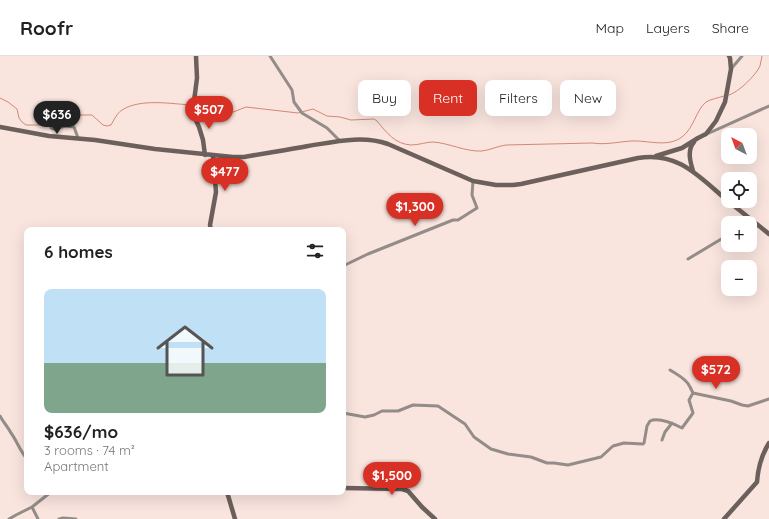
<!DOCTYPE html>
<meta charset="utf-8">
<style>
:root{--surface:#fff;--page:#f6f6f6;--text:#202124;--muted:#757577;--line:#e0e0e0;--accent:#d93025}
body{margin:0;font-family:Quicksand,sans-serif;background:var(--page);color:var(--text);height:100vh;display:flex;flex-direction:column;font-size:15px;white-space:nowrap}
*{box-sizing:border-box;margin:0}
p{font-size:13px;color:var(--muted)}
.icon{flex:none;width:22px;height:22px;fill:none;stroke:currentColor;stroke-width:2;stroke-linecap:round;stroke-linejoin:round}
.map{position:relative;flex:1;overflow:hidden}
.drawer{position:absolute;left:24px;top:171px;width:322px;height:268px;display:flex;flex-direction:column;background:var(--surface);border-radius:8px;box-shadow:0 4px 16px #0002}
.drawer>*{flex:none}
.banner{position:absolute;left:358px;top:24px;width:351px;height:36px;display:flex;gap:8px}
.needle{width:26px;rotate:319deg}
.tools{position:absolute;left:721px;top:72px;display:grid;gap:8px}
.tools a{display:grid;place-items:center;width:36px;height:36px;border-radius:8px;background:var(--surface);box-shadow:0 4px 16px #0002;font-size:20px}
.price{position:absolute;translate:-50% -34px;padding:0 9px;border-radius:14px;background:var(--accent);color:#fff;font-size:13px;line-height:26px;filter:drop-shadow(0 1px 2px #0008)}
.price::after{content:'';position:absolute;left:50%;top:24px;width:12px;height:9px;margin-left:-6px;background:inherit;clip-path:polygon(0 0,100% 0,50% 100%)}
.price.active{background:#222;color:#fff}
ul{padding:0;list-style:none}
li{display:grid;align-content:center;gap:8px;height:212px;padding:0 20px}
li+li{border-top:1px solid var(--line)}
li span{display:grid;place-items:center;height:124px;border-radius:8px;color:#555}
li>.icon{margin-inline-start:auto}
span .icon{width:72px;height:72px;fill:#fffc;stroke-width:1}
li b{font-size:17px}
h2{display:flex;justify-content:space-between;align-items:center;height:48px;padding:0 20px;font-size:17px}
.chip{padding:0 14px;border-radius:8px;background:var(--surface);box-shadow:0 4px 16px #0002;font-size:14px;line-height:36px}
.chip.active{background:var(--accent);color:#fff}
header{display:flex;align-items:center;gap:24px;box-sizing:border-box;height:56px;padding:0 20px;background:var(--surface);border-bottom:1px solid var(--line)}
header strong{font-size:19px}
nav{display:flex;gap:22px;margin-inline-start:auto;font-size:14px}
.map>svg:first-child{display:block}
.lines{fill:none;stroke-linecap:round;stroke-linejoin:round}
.stream{stroke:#d18974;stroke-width:1}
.street{stroke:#948c89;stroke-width:3}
.secondary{stroke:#6c605c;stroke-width:4.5}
</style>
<header>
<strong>Roofr</strong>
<nav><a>Map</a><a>Layers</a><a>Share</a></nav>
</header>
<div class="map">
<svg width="769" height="463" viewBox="0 0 769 463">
<rect width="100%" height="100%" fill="#f9e4de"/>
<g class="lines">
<path class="stream" d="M729,39C739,36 756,19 760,10C761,7 761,3 762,0
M0,42L8,46L17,53L19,62L22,66L26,69H44L54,68L66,62L82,59H92L103,69L107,70L111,69C114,64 117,57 122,54C141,42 171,48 192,49
M196,49L211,54L218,58L223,59L228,58L246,51L298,57L313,53L327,60L340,61L351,64L374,63L377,65C387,77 395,88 411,89C419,89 426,86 433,86C449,87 466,96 482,95C490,94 498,90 506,89L592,87C606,89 617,86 631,85C648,84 667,92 682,81C694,72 696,54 706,46C711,43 718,42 724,40"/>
<path class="street" d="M270,0L292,34L294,46L302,57L327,72L340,85
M731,13L742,0
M49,58L51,72L53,73L66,70L74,71L78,82
M707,78L769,50
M688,203L728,179
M343,210L368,198L453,164H458L477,152L472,139L473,125
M670,314C676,318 687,323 690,331C691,333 692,335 693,337L731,345L742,349L748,350L769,343
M343,357L365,361L374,359L382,355H398L413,349L438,350L465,368L474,381L491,393L508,398L531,401L547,407H554L568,409L601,401L613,390L624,387L643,388L644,387L647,370L650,365C659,361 674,368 682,372L693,357L689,344L693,337
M0,360C3,366 8,371 11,377C17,385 20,395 27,403
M662,384L665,376L672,367
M32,451L38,463
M9,463L16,459L32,451L51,436
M59,463L63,462L76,463"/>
<path class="secondary" d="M196,0L197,22L193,53L194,60L199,71L203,84L205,99
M0,71L49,80L95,84L155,93L233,101H244C266,97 287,94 308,90C334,86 362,79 388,88L473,125L496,129H513L521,128L638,102C679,95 700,122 728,145
M656,100L682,92L698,82L706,78L716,65L725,46L731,13L730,2L729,0
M693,115C690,105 687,94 694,86
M728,145L769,178
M211,174L210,169L216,136L213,100
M343,432L402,433L408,435L422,451L435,463
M227,436L235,463
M724,463L757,426C758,412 762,398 769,387"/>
</g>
</svg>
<div class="tools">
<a><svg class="needle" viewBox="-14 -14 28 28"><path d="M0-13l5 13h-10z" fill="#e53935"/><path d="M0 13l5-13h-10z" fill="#757577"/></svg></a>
<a><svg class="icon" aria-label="locate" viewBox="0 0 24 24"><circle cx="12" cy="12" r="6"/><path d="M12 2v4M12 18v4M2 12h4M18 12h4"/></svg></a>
<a>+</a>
<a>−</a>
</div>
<b class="price" style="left:209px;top:74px">$507</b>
<b class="price active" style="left:57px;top:79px">$636</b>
<b class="price" style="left:225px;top:136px">$477</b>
<b class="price" style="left:415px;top:171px">$1,300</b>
<b class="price" style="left:716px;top:334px">$572</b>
<b class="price" style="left:392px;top:440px">$1,500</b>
<div class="banner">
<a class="chip">Buy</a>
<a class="chip active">Rent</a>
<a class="chip">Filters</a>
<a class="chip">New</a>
</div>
<section class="drawer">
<h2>6 homes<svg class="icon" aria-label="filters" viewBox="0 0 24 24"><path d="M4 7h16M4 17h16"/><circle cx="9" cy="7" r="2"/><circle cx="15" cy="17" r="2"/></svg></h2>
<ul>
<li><span style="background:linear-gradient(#bfe0f5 60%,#7fa58c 0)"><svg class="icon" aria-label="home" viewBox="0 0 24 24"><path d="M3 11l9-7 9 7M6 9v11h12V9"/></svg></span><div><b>$636/mo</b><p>3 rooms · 74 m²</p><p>Apartment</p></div></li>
</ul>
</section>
</div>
